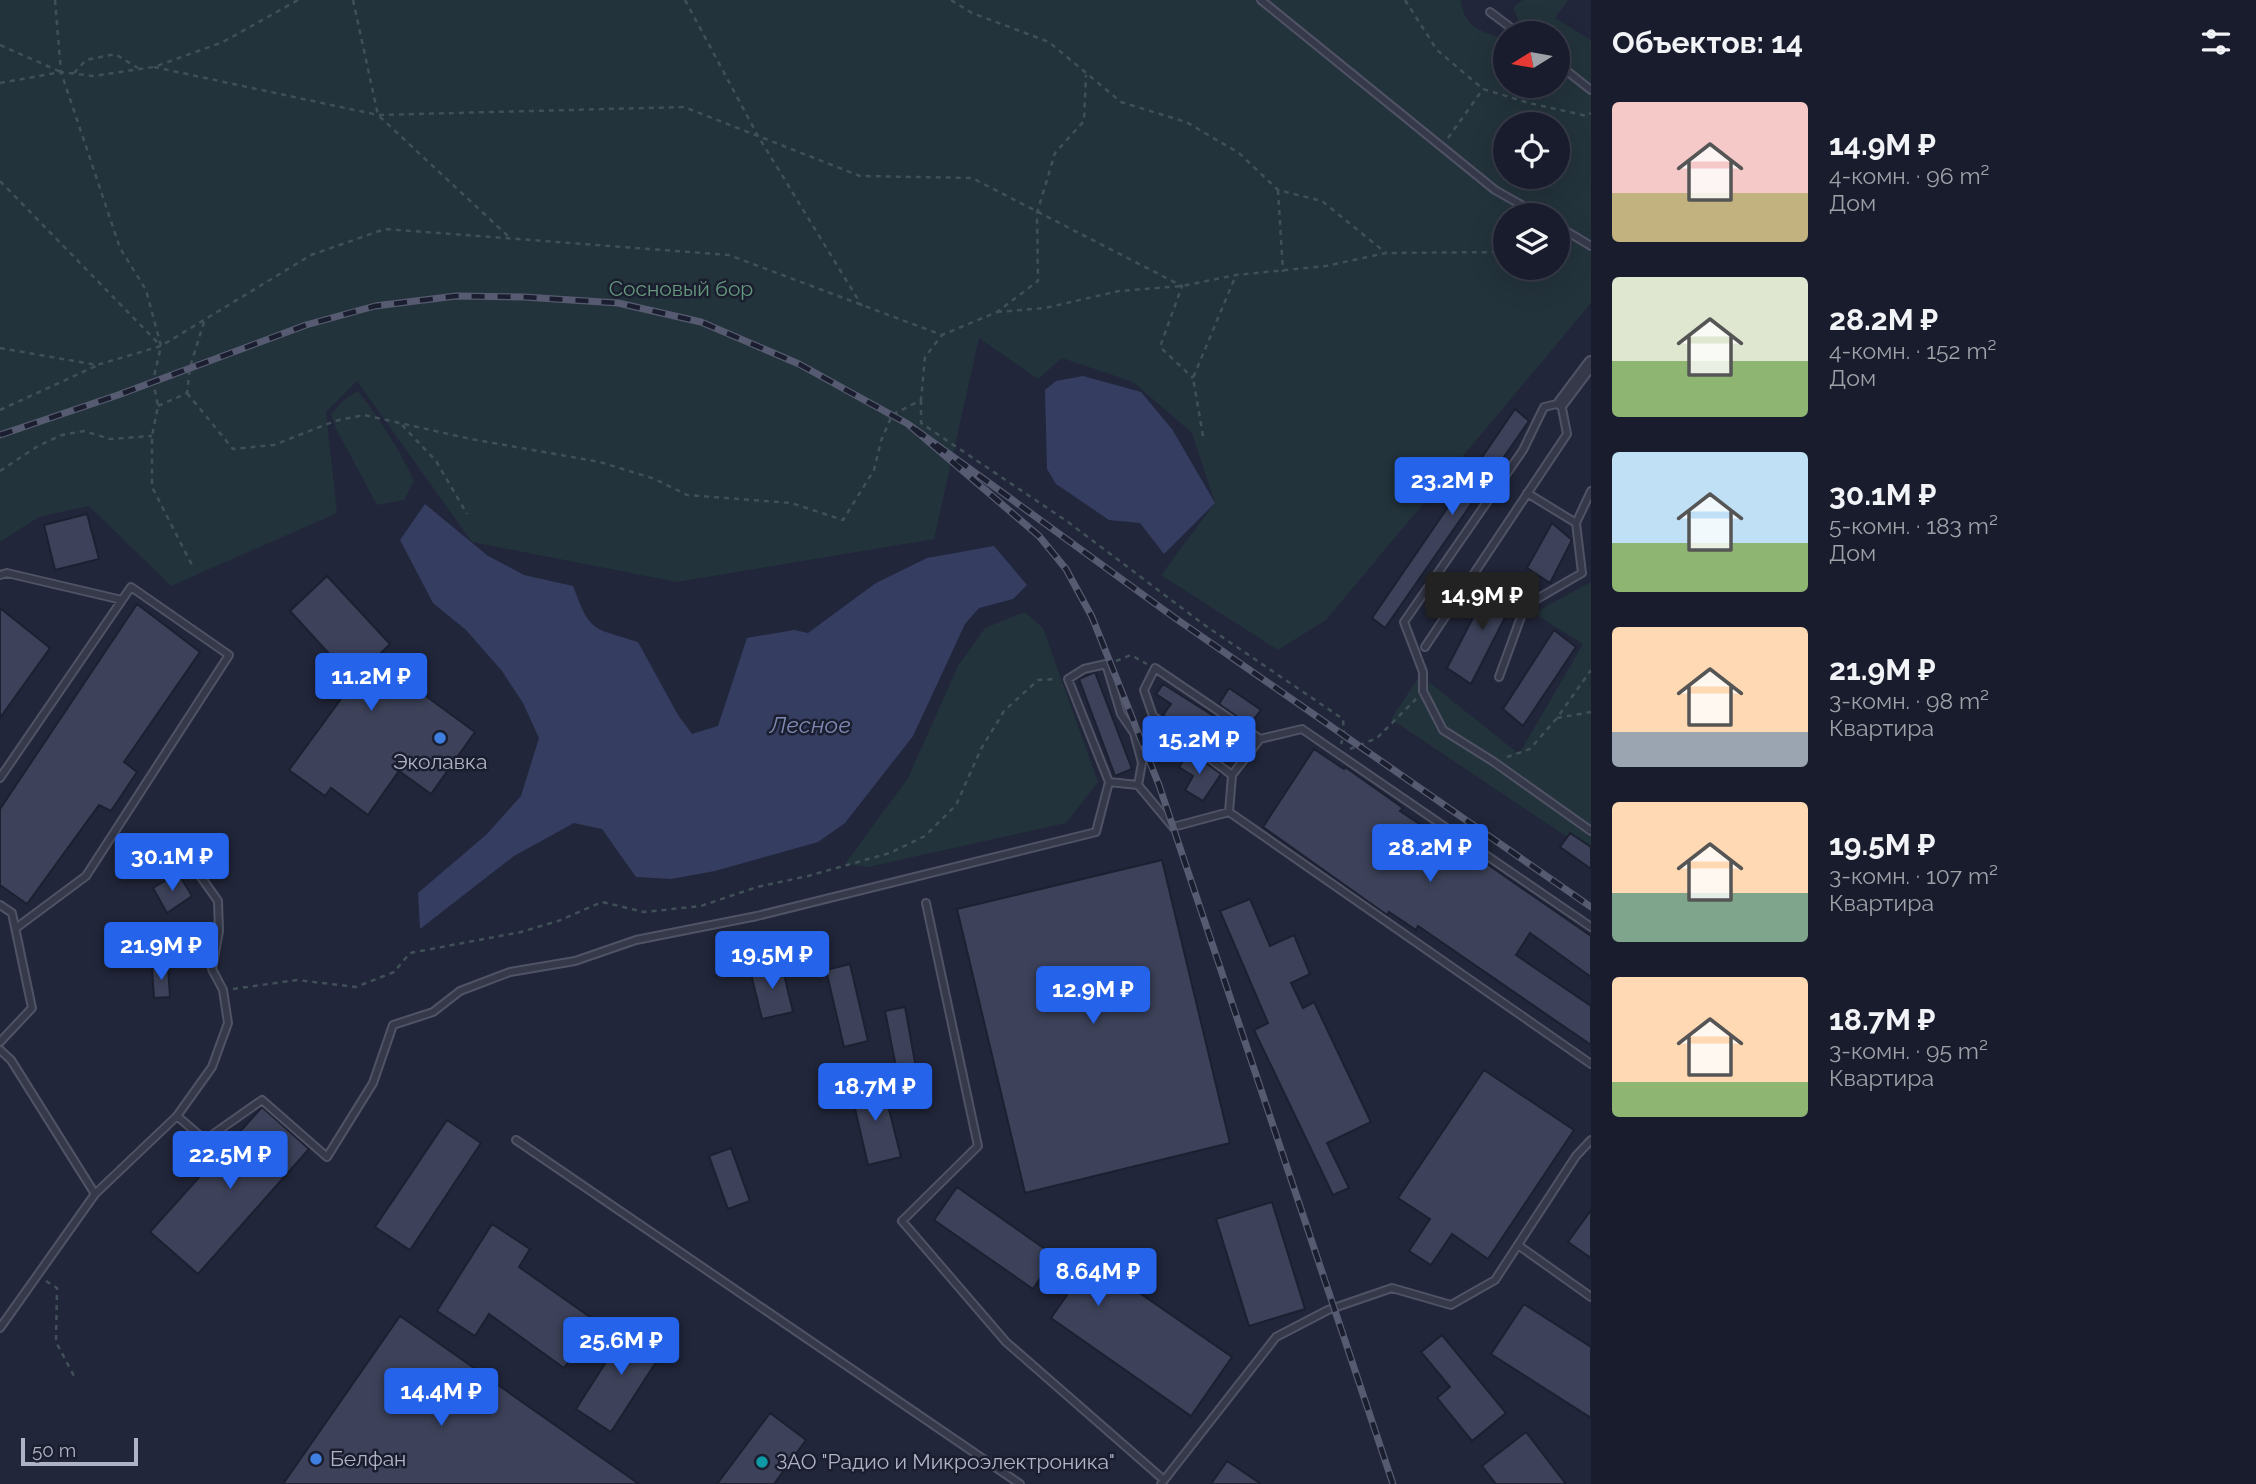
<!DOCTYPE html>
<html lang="ru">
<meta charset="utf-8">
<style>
:root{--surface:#191c2c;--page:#262938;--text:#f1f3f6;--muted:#9fa1a9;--line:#373a48;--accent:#2563eb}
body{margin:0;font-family:Raleway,sans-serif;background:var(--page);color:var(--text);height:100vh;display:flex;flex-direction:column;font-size:26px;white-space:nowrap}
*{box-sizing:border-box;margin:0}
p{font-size:23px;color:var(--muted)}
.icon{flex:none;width:38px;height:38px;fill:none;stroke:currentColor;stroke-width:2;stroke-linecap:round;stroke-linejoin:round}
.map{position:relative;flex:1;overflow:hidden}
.sheet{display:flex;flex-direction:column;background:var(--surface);width:665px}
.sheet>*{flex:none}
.needle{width:46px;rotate:259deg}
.tools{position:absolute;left:1493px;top:21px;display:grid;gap:14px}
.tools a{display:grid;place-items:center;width:77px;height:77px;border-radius:50%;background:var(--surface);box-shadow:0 7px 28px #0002,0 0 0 2px var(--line);font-size:35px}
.scale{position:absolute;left:21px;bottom:18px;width:117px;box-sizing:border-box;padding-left:7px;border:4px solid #b0b3c6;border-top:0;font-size:19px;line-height:24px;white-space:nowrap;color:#b0b3c6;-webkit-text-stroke:5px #1a1e2f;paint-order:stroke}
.price{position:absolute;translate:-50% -60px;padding:0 16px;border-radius:7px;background:var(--accent);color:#fff;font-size:23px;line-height:46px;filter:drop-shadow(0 2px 4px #0008)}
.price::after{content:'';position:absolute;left:50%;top:42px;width:21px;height:16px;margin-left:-10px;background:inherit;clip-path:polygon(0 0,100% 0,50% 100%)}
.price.on{background:#222;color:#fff}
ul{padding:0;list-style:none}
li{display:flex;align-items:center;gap:21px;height:175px;padding:0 21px}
li span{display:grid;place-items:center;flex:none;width:196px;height:140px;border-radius:7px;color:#555}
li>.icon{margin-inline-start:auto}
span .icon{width:84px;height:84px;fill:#fffc;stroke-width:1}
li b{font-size:30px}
h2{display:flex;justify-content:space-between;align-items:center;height:84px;padding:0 21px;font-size:30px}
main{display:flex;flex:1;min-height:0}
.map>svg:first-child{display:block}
.green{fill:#23333b;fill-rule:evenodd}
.water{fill:#353d61}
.building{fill:#3d425a;stroke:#1c2031;stroke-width:2}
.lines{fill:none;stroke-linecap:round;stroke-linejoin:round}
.lane-casing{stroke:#505365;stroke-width:10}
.street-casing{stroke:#505365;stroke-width:16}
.path{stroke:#415058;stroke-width:2.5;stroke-dasharray:5 5;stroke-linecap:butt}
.lane{stroke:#35394a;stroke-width:6}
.street{stroke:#35394a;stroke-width:12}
.rail-casing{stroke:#575b71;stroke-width:7}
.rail{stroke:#1a1e2f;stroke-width:4.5;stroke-dasharray:13;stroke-linecap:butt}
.shop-dot{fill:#3f7fe0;stroke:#1a1e2f;stroke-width:2.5}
.culture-dot{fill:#0f9aa8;stroke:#1a1e2f;stroke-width:2.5}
.labels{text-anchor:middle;stroke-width:5;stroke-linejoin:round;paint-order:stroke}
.park-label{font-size:21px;fill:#66987d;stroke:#1a1e2f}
.poi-label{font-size:21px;fill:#b0b3c6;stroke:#1a1e2f;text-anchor:start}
.water-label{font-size:23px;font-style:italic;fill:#7f89b3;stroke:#1a1e2f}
</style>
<main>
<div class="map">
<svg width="1591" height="1484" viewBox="0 0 1591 1484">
<rect width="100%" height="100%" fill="#21263a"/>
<path class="green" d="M0,0H1461C1464,29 1481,30 1505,40V86H1558V33H1520L1524,31L1513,8L1522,0H1568L1555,18L1591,40V303L1326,620L1278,650L1161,575L1215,503L1192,433L1133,382L1062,358L1038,379L979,338L934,539L677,582L472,542L357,381L326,412L337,513L171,586L89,506L39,517L0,542ZM1505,124H1558V177H1505ZM1505,215H1558V268H1505Z
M358,391C380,420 399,448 414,481L404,500L377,505L335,427L331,414L345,399Z
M1591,582V853L1391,719L1420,675L1519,754L1583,644L1534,613Z
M1025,612L1043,628L1098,782L1066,823L868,867L845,864L908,778L958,666L985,628Z"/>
<path class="water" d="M1083,376L1141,392L1172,429L1215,503L1164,554L1140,523L1109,520L1056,484L1047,469L1045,390L1056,381Z
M425,504L488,556L524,575L573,586C591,634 592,627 638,642L678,715L692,734L718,726L747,638L794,630L808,633L876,583L927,558L994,546L1027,585L1013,599L979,608L965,624L913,736L845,823L818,842L715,871L671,879L636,877L602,829L574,823L514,856L420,929L418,893L487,834L521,796L539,738L523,703L502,671L466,630L433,603L400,540Z"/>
<path class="building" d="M1515,409L1529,421L1385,628L1372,618Z
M87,514L99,559L55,570L44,525Z
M1552,523L1572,540L1550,583L1527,568Z
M327,576L390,644L375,659L475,732L431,794L399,771L368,815L331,788L325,796L289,770L354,681L290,611Z
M1493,579L1516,596L1471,684L1447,668Z
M137,604L200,652L124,762L137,772L111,811L99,805L27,904L0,885V809Z
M0,608L50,648L0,718Z
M1554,630L1576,647L1523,726L1503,709Z
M1095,672L1132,769L1115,776L1079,679Z
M1163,684L1242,734L1241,736L1245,739L1230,761L1227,764L1196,741L1197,738L1163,715L1171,704L1156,694Z
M1229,688L1261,710L1249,725L1219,704Z
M1314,749L1344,769L1345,767L1403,808L1400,811L1451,845L1454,841L1591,936V977L1530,933L1516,955L1591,1006V1045L1418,926L1416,930L1389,912L1387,915L1263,827Z
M1190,751L1221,774L1203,801L1185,790L1193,776L1179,767Z
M1570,833L1591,847V869L1560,847Z
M1162,860L1230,1143L1025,1193L957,909Z
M178,873L192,896L167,913L153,888Z
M1250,899L1270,946L1294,935L1310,974L1291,983L1303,1008L1314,1002L1371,1122L1327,1143L1349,1188L1333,1195L1254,1030L1268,1023L1220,911Z
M781,962L793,1012L762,1019L750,970Z
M850,964L868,1041L844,1047L826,970Z
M168,967L170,997L154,998L152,968Z
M905,1007L916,1068L897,1072L885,1011Z
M1484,1070L1574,1130L1488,1259L1452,1234L1431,1265L1409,1251L1430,1219L1398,1198Z
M877,1080L881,1094L885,1093L901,1157L868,1165L850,1087Z
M262,1107L309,1149L198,1274L150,1232Z
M447,1120L481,1143L410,1250L375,1227Z
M731,1148L750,1201L728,1209L709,1156Z
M957,1187L1079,1273L1089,1258L1232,1357L1191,1416L1051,1318L1067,1295L1041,1277L1033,1289L934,1220Z
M1272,1202L1305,1309L1249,1326L1216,1219Z
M1591,1210V1258L1568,1242Z
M492,1224L530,1249L519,1267L597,1322L564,1368L489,1314L475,1336L437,1311Z
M1524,1304L1591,1347V1418L1491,1354Z
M400,1316L639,1484H283Z
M631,1323L667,1345L611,1432L576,1409Z
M1442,1335L1506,1413L1472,1441L1437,1398L1450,1387L1421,1352Z
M770,1413L806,1440L774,1484H717Z
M1526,1432L1566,1484H1496L1482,1466Z
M1227,1461L1261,1484H1211Z"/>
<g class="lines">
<defs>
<path id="lane" d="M1261,0L1495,190L1539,215
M1490,12L1518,33
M1558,64L1591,90
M1558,226L1591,246
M1576,523L1591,491
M0,575L7,573L122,600
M1425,647L1567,434L1561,403L1544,407L1523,450L1404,622L1423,672V691L1443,730L1494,762L1591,831
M1499,677L1525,606L1582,573L1576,523L1527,493
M1232,775L1153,716L1144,690L1155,668L1260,739
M0,778L131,587L229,655L86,876L16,928
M1109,782L1068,679L1084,669L1106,664L1121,714L1134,733L1142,763L1138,785
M1229,812L1232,775L1260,739L1302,729L1591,927
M926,903L978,1146L902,1221L1006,1342L1164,1480
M0,905L12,913L32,1008L0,1042
M0,1050L11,1060L95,1194L0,1328
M177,1116L212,1067L228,1023L223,990L212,969L219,931L218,901L194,867
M516,1140L1020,1484
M95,1194L177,1116L205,1140L262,1100L327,1157L373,1083L393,1025L433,1012L460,991L510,972L575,961L636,940L757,916L1096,832L1109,782L1138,785L1173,827L1229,812L1591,1064
M1518,1245L1591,1297
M1161,1484L1276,1337L1328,1310L1392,1288L1451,1305L1495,1280L1576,1156L1591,1140"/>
<path id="street" d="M1561,403L1591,363"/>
</defs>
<use href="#lane" class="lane-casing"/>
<use href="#street" class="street-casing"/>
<path class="path" d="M55,0L61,72L120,248L146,290L161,346L153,381L158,406L152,436V487L193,567
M353,0L378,115L510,238
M685,0L758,136L862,306
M951,0L972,13L1049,42L1121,102L1186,122L1239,153L1278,190L1322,201L1386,253
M1405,0L1437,50L1483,89L1529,103L1587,116L1591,113
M0,45L61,72
M154,67L378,115L684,107L860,176L972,178L1182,286L1160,347L1193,378
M74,73L86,60L115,54L138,68
M0,83L61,72L93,76L154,67L223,42L298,0
M1448,138L1483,89
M0,181L159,344
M1278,190L1283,272
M1558,248L1568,245
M997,312L1045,308L1119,291L1182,286L1236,275L1326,266L1386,253L1505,252
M0,348L97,365L161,346L311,255L385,229L729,255L942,335L997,312L1038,281L1037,213L1055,153L1084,121L1086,75
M187,393L233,449L274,445L335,421L364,415L471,439L600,462L655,479L687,495L791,503L843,520L874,470L881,441L892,415L921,400L925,357L942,335
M921,400V423L1068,522L1203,624L1343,719L1344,735L1341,744
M158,406L187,393L190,367L204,322
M0,410L96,366
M402,425L436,461L467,514
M1203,436L1193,378L1236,275
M0,471L38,446L62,435L84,431L110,439L152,436
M1116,661L1131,655L1147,664
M1557,718L1591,712
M1350,749L1377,738L1416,699
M1507,757L1530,749L1557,718L1591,670
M233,989L297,980L356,987L394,972L410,953L521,932L558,921L602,902L644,912L701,906L757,887L808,876L890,853L925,836L956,805L981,749L1004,711L1038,680L1056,679
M46,1281L57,1288L56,1342L74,1376"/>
<use href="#lane" class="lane"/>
<use href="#street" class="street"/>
<defs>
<path id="rail" d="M0,435L118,395L306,325L375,306L456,296L524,297L618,303L701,322L799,364L908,424
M1393,1484L1159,785L1092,617L1066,569L1039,536L908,424L1175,618L1591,907"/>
</defs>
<use href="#rail" class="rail-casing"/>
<use href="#rail" class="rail"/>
</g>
<g class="shop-dot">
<circle cx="440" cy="738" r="7"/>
<circle cx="316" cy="1459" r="7"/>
</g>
<circle class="culture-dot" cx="762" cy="1462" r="7"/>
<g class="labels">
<g class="park-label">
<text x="681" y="296">Сосновый бор</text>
</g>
<g class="poi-label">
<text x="440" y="769" text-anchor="middle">Эколавка</text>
<text x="330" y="1466">Белфан</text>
<text x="776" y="1469">ЗАО "Радио и Микроэлектроника"</text>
</g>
<g class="water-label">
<text x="810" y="733">Лесное</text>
</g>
</g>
</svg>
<div class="tools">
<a><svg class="needle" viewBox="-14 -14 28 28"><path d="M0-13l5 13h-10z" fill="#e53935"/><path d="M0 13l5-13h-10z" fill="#9fa1a9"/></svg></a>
<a><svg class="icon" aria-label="locate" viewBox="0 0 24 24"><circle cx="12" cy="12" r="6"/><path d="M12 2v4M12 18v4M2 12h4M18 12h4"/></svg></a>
<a><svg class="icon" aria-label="layers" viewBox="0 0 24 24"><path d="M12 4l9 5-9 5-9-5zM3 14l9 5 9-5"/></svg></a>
</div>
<div class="scale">50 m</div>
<b class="price" style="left:1452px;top:517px">23.2M ₽</b>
<b class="price on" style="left:1482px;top:632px">14.9M ₽</b>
<b class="price" style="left:371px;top:713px">11.2M ₽</b>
<b class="price" style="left:1199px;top:776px">15.2M ₽</b>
<b class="price" style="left:1430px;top:884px">28.2M ₽</b>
<b class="price" style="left:172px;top:893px">30.1M ₽</b>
<b class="price" style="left:161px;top:982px">21.9M ₽</b>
<b class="price" style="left:772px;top:991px">19.5M ₽</b>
<b class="price" style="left:1093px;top:1026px">12.9M ₽</b>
<b class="price" style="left:875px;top:1123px">18.7M ₽</b>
<b class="price" style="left:230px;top:1191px">22.5M ₽</b>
<b class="price" style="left:1098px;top:1308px">8.64M ₽</b>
<b class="price" style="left:621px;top:1377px">25.6M ₽</b>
<b class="price" style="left:441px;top:1428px">14.4M ₽</b>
</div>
<section class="sheet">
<h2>Объектов: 14<svg class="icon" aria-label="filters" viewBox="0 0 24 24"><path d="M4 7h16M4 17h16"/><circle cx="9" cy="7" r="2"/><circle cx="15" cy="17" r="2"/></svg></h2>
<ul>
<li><span style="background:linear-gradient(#f6c9c9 65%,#c2b280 0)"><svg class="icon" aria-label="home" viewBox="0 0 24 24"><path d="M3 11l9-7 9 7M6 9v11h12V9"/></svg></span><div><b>14.9M ₽</b><p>4-комн. · 96 m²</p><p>Дом</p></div></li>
<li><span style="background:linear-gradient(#dfe7d0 60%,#8fb573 0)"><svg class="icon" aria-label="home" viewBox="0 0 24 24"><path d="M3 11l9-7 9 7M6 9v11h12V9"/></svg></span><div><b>28.2M ₽</b><p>4-комн. · 152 m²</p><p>Дом</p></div></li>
<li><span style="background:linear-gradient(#bfe0f5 65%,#8fb573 0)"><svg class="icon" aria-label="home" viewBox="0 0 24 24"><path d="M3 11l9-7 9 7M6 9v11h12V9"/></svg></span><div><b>30.1M ₽</b><p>5-комн. · 183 m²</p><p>Дом</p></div></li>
<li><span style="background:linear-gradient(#ffd9b3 75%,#9aa5b1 0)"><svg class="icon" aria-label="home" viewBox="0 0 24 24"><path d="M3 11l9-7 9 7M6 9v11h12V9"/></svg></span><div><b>21.9M ₽</b><p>3-комн. · 98 m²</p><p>Квартира</p></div></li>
<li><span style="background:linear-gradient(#ffd9b3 65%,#7fa58c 0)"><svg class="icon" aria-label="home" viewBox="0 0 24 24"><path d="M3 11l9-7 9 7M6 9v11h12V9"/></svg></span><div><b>19.5M ₽</b><p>3-комн. · 107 m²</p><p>Квартира</p></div></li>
<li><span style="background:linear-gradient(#ffd9b3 75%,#8fb573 0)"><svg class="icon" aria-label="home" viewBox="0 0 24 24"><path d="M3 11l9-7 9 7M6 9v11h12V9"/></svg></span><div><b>18.7M ₽</b><p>3-комн. · 95 m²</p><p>Квартира</p></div></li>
</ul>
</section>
</main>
